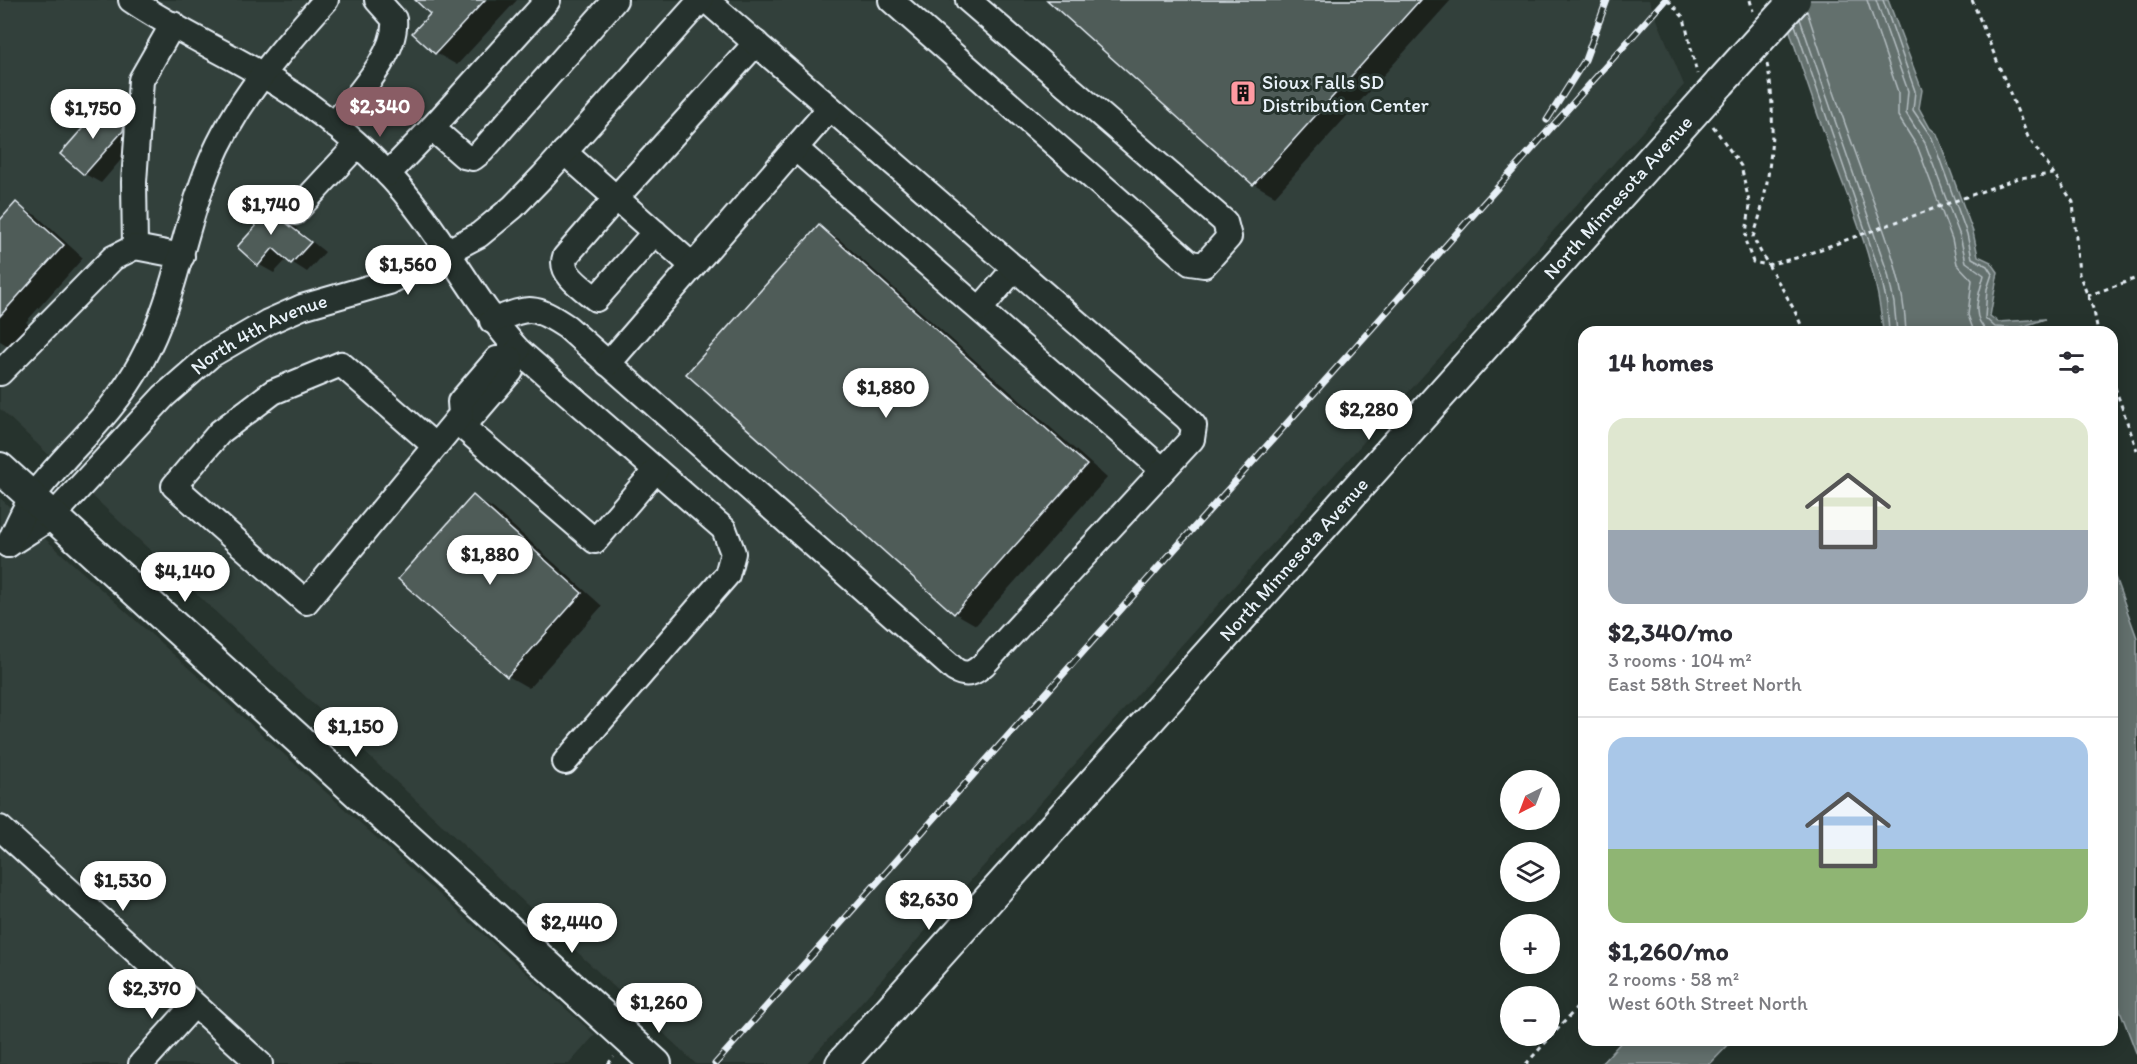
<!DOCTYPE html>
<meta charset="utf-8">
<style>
:root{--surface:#fff;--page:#f7f7f7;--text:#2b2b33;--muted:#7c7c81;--line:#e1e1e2;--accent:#8a5d65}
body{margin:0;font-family:Itim,sans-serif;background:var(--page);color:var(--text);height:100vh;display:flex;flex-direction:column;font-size:22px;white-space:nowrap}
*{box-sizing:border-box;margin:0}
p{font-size:20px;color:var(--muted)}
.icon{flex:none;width:33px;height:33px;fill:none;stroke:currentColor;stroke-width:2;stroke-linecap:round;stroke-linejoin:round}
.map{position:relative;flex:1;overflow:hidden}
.sheet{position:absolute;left:1578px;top:326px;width:540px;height:720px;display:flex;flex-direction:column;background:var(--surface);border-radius:18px;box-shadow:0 3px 15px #0003}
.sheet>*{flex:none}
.needle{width:39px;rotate:222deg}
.controls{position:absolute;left:1500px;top:770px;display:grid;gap:12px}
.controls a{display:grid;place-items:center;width:60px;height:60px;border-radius:50%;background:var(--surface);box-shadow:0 3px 15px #0003;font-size:30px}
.price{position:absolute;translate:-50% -51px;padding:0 14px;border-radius:21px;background:#fff;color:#222;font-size:20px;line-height:39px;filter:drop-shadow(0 2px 3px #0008)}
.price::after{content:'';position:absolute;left:50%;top:36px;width:18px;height:14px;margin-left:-9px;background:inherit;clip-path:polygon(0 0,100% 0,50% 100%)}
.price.selected{background:var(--accent);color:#fff}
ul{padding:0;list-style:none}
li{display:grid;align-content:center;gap:12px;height:318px;padding:0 30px}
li+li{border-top:2px solid var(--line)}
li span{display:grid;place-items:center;height:186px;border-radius:18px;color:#555}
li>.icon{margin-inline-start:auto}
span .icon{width:108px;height:108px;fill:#fffc;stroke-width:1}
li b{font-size:26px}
h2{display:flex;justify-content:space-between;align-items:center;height:72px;padding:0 30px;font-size:26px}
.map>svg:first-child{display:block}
.built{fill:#333f3a}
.water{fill:#636f6d;stroke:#98a3a5;stroke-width:1.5}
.shadow{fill:#0007}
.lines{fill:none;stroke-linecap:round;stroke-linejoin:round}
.shore{stroke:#b3bdc0;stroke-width:1.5}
.building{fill:#505c59;stroke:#e8f1f8;stroke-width:1.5}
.minor-casing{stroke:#e8f1f8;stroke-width:28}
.major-casing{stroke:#e8f1f8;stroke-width:34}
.path{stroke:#e8f1f8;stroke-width:3;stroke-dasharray:4.5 4.5;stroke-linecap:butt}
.minor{stroke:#26332d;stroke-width:24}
.major{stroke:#26332d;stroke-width:30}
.rail-casing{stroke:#e8f1f8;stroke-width:7}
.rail{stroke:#26332d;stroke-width:4.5;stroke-dasharray:14;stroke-linecap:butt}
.major-bridge-casing{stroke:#e8f1f8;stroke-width:34;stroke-linecap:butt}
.major-bridge{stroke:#26332d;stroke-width:30}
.labels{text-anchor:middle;stroke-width:6;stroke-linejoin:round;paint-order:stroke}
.poi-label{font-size:20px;fill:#e8f1f8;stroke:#26332d;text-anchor:start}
.street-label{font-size:20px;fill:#e8f1f8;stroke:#26332d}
</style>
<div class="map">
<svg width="2137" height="1064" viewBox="0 0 2137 1064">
<rect width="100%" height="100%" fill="#26332d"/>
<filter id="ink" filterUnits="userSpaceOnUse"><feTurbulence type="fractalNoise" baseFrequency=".0167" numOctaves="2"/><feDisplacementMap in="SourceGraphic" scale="12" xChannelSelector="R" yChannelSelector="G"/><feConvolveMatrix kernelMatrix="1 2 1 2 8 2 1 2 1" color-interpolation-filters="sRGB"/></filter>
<g filter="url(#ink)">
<path class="built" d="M0,0H1649L1684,85L806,1064H696L0,409Z
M0,498L595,1035L569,1064H0Z"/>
<path class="water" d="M1780,0H1888L1922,90L1919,108L1930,128L1937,134L1973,232L1978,256L1991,262L1998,272L1990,316L1998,322L2045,319L2010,331H1883C1878,269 1853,211 1831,152C1813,102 1796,51 1780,0Z
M2112,569L2137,638V1055L2112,989Z
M1623,1040H1733L1710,1064H1601Z"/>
<path class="shadow" d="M417,0H517L457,65L436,53L414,33L432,14Z
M1050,0H1451L1275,196L1254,184Z
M102,108L139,135L138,140L101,183L85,174L62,154Z
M262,200L277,208L301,233L325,252L307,272L287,259L274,273L258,264V226Z
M16,204L37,216L83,258L26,322L34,329L15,350L0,341V222Z
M819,227L839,239L1107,478L976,625L955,613L688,374Z
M473,497L494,509L602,606L529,688L508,676L400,579Z"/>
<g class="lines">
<path class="shore" d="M1867,0L1898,92V116L1918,148L1952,239L1957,264L1972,280L1968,315L1974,332
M1876,0L1908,91L1906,113L1925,143L1960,236L1966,262L1984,275C1979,295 1969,316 1988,332
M1883,0L1915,91L1913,110L1932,138L1967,234L1972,258L1987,266L1992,274L1987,289L1985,318L1995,327L2009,328L2011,332
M1807,11C1824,64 1842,116 1861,168C1880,221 1904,274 1906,332
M1800,19L1888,274L1894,303L1897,332
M1795,25L1881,276L1887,304L1889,332"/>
</g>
<path class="building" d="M415,0H485L435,54L412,33L430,14Z
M1047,0H1420L1253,185Z
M102,106L124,124L123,131L84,175L60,154Z
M261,198L286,223L311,242L291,264L273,248L258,266L237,247L256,226L245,216Z
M16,202L64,245L0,316V220Z
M819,225L1087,465L954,614L686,374Z
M473,495L582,593L507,677L398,579Z"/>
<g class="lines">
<defs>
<g id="minor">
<path d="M131,0C172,28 219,49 261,74C306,100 347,132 383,169C437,223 468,294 518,350L724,529L733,553L727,575L565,762"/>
<path d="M891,0L1190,263L1204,265L1229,237L1225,222L968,0"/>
<path d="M334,125C354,98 398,54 394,19L377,0"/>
<path d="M432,128L548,0"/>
<path d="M795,148L1163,470"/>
<path d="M564,152L616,198L756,43"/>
<path d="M388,174L432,128L464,156L473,158L482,151L615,0"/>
<path d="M295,212L357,145"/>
<path d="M655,232L596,299C584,289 559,274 565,257L616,198L693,266"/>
<path d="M135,247L134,182L141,80L173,24"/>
<path d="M980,309L1015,268"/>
<path d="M492,321C529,307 533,304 567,327L955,670C967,677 974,673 984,664L1192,439L1194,426L1187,418L706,0"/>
<path d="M608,364L830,108"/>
<path d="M0,373L113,258L135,247L182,256"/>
<path d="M461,415L474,414L511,371V359L518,350"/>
<path d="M456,421L595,541L656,470"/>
<path d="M435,446L341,364L273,392L220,432L174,486L306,602L461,415L460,402L497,359H511"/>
<path id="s1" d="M8,545L53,516L164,396L211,355L268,322L302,307L389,282L479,235L513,207L543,176L701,0"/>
<path d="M8,545C16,529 23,510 33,496C69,448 110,419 141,362C176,298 182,232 209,166C235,102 281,50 326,0"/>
<path d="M0,828L260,1064"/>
<path d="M141,1064L194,1005"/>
</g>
<g id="major">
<path d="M0,468L656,1064"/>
<path id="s2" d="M841,1064L1720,83"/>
</g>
</defs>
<use href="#minor" class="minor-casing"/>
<use href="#major" class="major-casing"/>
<path class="path" d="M1668,0L1684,18L1697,74
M1750,0L1753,11
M1972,0L2028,137L2054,174
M1767,64C1778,115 1771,188 1753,237C1769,270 1791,298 1804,332
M1713,126L1741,166L1750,206L1745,240L1753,262L1767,265L1796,258L2019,178L2054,174L2073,202L2079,274L2094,311L2098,332
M2087,296L2137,278
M2112,379L2137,450
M608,1064L614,1057
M1526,1064L1584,1000"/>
<use href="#minor" class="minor"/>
<use href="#major" class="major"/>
<defs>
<path id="rail" d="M1547,120L1585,60L1607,0
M715,1064L1665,0"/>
</defs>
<use href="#rail" class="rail-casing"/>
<use href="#rail" class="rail"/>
<defs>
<path id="major-bridge" d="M1720,83L1795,0"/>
</defs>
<use href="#major-bridge" class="major-bridge-casing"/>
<use href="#major-bridge" class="major-bridge"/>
</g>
</g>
<defs>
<symbol id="building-square" viewBox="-11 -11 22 22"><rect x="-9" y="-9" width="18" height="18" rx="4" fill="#ff9aa2" stroke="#26332d"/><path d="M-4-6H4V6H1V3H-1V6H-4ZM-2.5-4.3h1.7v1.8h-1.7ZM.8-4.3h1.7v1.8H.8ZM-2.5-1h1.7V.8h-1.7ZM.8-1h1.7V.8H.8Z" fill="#111"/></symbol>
</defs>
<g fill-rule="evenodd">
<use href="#building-square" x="1228" y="78" width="30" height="30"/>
</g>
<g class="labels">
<g class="poi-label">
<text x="1262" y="89">Sioux Falls SD<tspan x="1262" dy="23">Distribution Center</tspan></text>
</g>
<g class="street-label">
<text dy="7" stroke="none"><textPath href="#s2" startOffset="1164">North Minnesota Avenue</textPath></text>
<text dy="7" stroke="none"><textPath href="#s1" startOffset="332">North 4th Avenue</textPath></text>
<text dy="7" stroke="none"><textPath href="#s2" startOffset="678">North Minnesota Avenue</textPath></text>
</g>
</g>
</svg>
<div class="controls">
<a><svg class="needle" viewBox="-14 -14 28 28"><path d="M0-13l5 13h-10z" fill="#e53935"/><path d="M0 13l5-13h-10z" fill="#7c7c81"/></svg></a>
<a><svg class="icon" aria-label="layers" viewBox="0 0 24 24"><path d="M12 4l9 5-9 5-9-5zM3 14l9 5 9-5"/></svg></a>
<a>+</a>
<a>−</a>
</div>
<b class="price selected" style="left:380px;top:138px">$2,340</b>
<b class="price" style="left:93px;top:140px">$1,750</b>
<b class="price" style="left:271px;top:236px">$1,740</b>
<b class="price" style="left:408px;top:296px">$1,560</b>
<b class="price" style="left:886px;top:419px">$1,880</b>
<b class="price" style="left:1369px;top:441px">$2,280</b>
<b class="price" style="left:490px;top:586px">$1,880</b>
<b class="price" style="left:185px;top:603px">$4,140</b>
<b class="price" style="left:356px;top:758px">$1,150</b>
<b class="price" style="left:123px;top:912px">$1,530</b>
<b class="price" style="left:929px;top:931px">$2,630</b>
<b class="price" style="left:572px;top:954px">$2,440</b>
<b class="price" style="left:152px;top:1020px">$2,370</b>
<b class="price" style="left:659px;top:1034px">$1,260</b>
<section class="sheet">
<h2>14 homes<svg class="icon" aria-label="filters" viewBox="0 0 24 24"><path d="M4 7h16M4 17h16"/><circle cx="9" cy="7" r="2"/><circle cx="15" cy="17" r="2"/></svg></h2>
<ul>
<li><span style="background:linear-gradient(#dfe7d0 60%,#9aa5b1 0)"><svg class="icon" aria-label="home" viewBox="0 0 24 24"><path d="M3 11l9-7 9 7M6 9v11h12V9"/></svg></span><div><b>$2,340/mo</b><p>3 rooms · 104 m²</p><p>East 58th Street North</p></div></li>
<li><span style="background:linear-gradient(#a9c7e8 60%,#8fb573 0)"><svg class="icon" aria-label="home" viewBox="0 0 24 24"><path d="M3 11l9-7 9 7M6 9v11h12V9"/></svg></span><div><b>$1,260/mo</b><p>2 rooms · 58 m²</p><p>West 60th Street North</p></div></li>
</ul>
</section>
</div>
